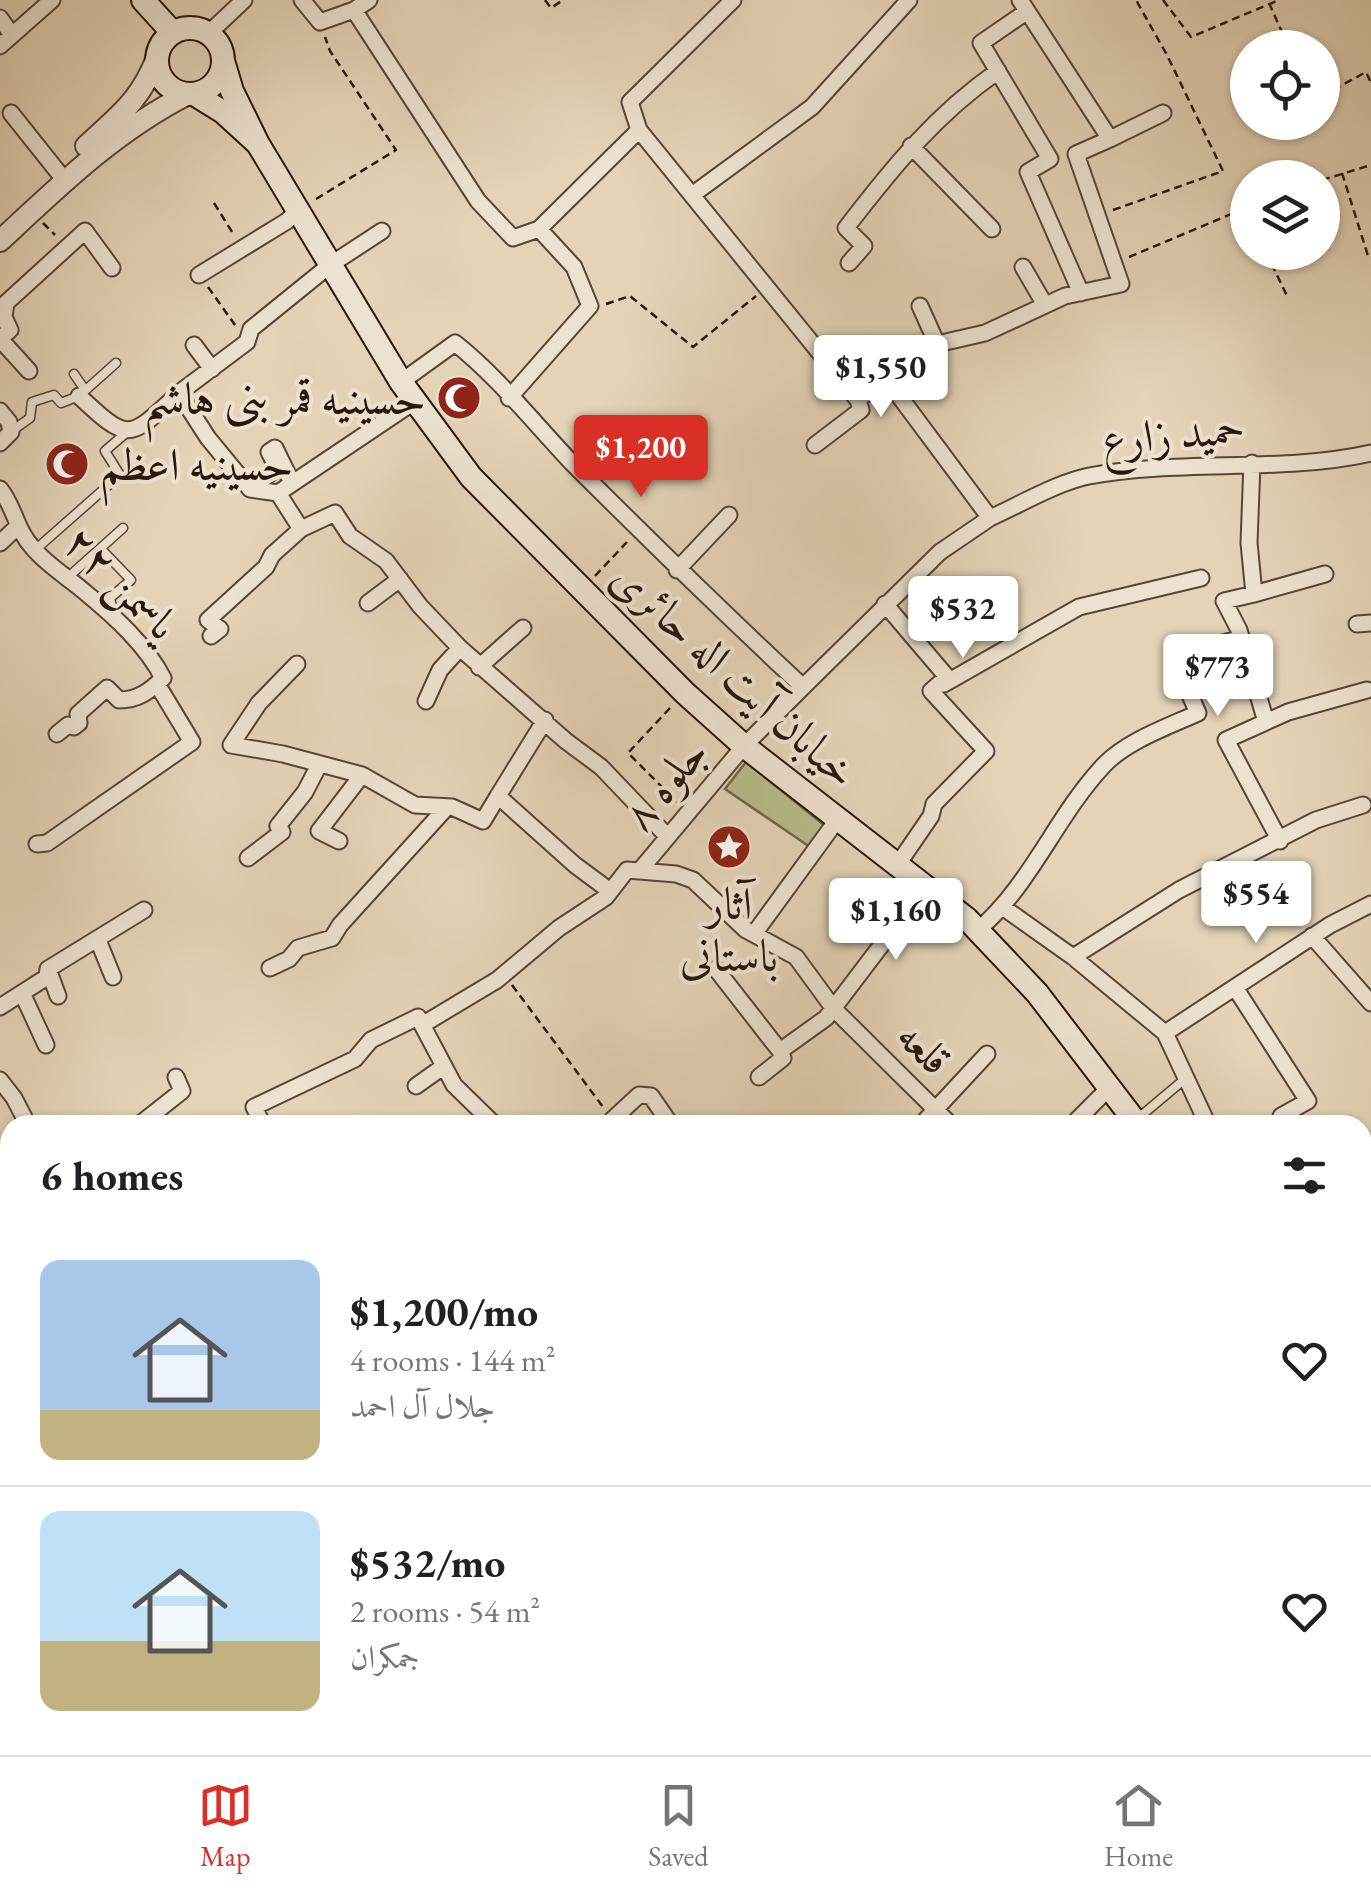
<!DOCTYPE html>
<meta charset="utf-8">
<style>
:root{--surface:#fff;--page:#f2f2f2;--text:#202124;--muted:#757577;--line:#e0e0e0;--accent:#d93025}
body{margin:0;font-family:"EB Garamond",Amiri,serif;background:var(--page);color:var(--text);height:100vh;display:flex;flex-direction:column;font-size:38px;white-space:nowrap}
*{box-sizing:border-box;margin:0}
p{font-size:32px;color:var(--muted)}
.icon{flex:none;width:55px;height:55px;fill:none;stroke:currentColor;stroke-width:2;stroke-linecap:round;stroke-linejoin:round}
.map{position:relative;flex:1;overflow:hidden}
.side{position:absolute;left:0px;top:1115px;width:1372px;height:640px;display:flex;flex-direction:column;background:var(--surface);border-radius:30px 30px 0 0;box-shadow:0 2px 8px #0004}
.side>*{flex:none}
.buttons{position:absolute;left:1230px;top:30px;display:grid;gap:20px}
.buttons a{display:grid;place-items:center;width:110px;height:110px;border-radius:50%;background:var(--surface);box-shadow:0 2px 8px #0004;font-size:50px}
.price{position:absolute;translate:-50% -85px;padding:0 22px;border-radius:10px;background:#fff;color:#222;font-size:32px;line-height:65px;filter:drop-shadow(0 2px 5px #0008)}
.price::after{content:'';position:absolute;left:50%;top:60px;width:30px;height:22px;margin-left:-15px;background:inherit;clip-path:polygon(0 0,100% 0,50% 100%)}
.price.active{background:var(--accent);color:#fff}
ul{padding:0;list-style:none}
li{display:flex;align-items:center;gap:30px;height:250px;padding:0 40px}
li+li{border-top:2px solid var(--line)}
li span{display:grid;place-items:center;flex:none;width:280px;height:200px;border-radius:20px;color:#555}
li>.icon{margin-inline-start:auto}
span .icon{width:120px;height:120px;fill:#fffc;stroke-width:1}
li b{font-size:42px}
h2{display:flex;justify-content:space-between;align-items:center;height:120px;padding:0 40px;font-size:42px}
.tab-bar{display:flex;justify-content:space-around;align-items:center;height:140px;border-top:2px solid var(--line);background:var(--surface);font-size:28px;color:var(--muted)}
.tab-bar a{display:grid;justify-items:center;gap:5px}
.tab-bar .active{color:var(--accent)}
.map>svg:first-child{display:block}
.green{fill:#b8bb8b;stroke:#70684c;stroke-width:2.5}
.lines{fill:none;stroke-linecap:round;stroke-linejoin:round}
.service-casing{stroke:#574538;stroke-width:11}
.minor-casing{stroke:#574538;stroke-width:19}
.tertiary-casing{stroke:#574538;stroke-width:24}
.secondary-casing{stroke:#28160e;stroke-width:26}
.path{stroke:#28160e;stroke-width:2.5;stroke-dasharray:8 5;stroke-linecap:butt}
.service{stroke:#ede2d0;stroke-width:8}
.minor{stroke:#ede2d0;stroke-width:15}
.tertiary{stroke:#ede2d0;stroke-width:20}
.secondary{stroke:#ede2d0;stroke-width:22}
.labels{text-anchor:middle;stroke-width:8;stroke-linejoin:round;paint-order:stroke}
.poi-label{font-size:45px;fill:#28160e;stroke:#ede2d0;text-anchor:end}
.street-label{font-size:45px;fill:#28160e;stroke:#ede2d0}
</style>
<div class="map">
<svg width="1371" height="1755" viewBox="0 0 1371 1755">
<rect width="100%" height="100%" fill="#e3d3b7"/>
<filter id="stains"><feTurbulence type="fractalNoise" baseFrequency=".002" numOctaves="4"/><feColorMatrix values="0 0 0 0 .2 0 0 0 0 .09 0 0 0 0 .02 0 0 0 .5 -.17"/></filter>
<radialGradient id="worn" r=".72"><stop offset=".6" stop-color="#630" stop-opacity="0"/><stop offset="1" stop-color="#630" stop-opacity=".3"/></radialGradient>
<path class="green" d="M746,762L824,825L810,847L725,789Z"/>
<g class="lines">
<defs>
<path id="service" d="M74,374L85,390
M13,430L30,418L32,402L54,395L61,403L79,396L116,363
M101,549L131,580L110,598L113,611
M35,550L120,475L105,451L127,432
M66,579L123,528
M1136,1120L1186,1078"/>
<path id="minor" d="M302,0L320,22L354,10L369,0
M354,10L478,201L513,238L539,229
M1026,12L981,43L1050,159L1028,172L1081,293
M0,18L12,35
M209,33L244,0
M0,46L52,0
M11,113L58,172
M639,130L630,102L733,0
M1110,139L1163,113
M911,146L992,229
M692,195L812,107L909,0
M849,263L864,246L846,228C892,168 936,114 998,71
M1023,267L1045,305
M199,275L287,221L298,210
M920,306L937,344
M0,339L10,330L4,317L6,303L85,231L112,268
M0,339L29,371
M194,345L212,369
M401,382L455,343C498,377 534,423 572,463C648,539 724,613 803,687
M79,396C130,444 129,439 179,393
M509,398L590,306L574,267L539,229L639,130L858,400
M0,411L9,422L11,432L0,443
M815,445L861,410L858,400L910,355L937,344L985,333L1065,296L1121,284L1076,154L1110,139L1020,0
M1252,463L1249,543L1254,594L1224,601L1239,630L1266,722
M0,489C15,508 16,530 33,548C48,566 69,578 86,593C115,617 146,645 163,678C150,691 138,700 119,700L107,688L78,714L79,723L74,727L68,725L57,734
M250,489L277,468L269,452L275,448L292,483
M278,493L301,529L335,513L350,536L386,561L420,606L460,648L566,741L601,767L667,836
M278,493L250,489L208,438L179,393L247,342L251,329L330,265L382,231
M278,493L415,401
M990,518C1019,505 1058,482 1089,476C1180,459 1283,473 1371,453
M0,543L16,528
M677,570L729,515
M1254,594L1325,574
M368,603L400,579
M885,604L947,677L931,691L986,751L934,804L931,816L896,867
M1357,624L1371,623
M211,636L220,629L208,620L266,567L272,555L301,529
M297,664L259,703L231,745L283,754L362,775L415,805L452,807L483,821L498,796
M479,667L523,628
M944,684L1079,607L1201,578
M426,701L440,670L460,648
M545,720L498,796L575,865L610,891
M339,841L319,831L362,775
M1280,841L1226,740L1288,712L1367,690
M37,844L47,843L192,742L157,684
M248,858L282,832L278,826L305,792L319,765
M641,869L744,746L803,687L940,552L990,518L885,377
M1004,908L1073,957L1165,1033L1208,1125
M978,930C1031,885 1056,816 1104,765C1127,741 1167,727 1198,713L1177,666L1200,658L1201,649L1242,638
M754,934L837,820
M1312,936L1371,1003
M98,940L113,977
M1073,957L1179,890L1316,820L1363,805
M270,968L289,959L298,948L332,938L340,925L447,807
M48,969L58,996
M716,969L780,1051
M1236,989L1308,1101L1281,1116
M22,993L46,1045
M0,1007L47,977L48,969L144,910
M422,1025L497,980L559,928L606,897L627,870L676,874L693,880L746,930L796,957L834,1009L951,1125
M1165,1033L1330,925L1371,904
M759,1077L783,1058L780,1051L826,1018L883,943L932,892
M0,1080L14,1098L28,1125
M416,1086L444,1066
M612,1120L639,1095L651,1096L671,1125
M139,1125L182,1091L176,1077
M263,1125L254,1107L355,1059L371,1040L418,1017L454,1085L495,1125
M921,1125L987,1054
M1072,1125L1110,1087
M1362,1178L1371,1173
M0,1195L10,1189
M0,1423L10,1419
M0,1588L10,1580
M0,1720L10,1733
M21,1745L29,1755
M330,1745L336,1755
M651,1745L656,1755
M1068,1745L1077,1755
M1220,1752L1227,1745
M519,1755V1745
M781,1755H784
M857,1755L865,1750L863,1745
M877,1755L890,1745"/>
<path id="tertiary" d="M86,146C121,114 141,100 158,55
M0,241C59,186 115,131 188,94
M1362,1550L1371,1587
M162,1755L176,1745"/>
<path id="secondary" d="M143,0L173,33
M157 61a33 33 0 1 1 66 0a33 33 0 1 1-66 0Z
M194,94L223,112L258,144L232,91L223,61
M258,144L401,382L471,477L685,693L744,746L967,919L1037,993L1138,1125
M1362,1319L1371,1327
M1362,1353L1371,1351
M1362,1439L1371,1441"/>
</defs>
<use href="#service" class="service-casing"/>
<use href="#minor" class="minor-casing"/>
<use href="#tertiary" class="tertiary-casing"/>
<use href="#secondary" class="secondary-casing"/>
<path class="path" d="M545,0L551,8L563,0
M1163,0L1191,37L1279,0
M1269,3L1289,48
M1322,96L1366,72L1371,83
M1342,173L1369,259
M1322,180L1371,165
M316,199L396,150L330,51L325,37
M214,203L234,235
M1113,210L1223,171L1167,55L1136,0
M43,223L55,235
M1266,252L1288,298
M1129,257L1248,207
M208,287L235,325
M606,304L630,296L693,347L756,296
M595,576L627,542
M670,708L628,753L678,803
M512,985L603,1107
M298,1745L305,1755
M954,1745L963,1755
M1170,1745L1179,1755
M989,1755L998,1745"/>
<use href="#service" class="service"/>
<use href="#minor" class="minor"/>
<use href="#tertiary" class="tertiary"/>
<use href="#secondary" class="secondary"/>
</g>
<defs>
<symbol id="mosque-disc" viewBox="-11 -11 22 22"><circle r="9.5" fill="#8f2418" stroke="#ede2d0"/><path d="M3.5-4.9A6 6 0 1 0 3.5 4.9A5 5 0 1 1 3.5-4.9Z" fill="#fff"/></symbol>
<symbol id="sight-disc" viewBox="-11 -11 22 22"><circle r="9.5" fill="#8f2418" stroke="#ede2d0"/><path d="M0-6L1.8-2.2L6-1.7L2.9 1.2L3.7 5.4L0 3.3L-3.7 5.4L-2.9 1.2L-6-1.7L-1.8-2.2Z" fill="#fff"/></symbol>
</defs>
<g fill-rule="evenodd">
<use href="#mosque-disc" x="434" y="373" width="50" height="50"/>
<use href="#mosque-disc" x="42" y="439" width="50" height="50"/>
<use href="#sight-disc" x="704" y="822" width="50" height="50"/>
</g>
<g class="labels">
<g class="poi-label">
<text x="426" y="414">حسینیه قمر بنی هاشم</text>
<text x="100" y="480" text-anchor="start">حسینیه اعظم</text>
<text x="729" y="919" text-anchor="middle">آثار<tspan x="729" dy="52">باستانی</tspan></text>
</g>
<g class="street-label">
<text transform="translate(1173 433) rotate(-5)" y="16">حمید زارع</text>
<text transform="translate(122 582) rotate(45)" y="16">یاسمن ۲۲</text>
<text transform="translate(735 674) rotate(42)" y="16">خیابان آیت اله حائری</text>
<text transform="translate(664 783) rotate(-50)" y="16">جلوه ۸</text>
<text transform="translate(925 1047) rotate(45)" y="16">قلعه</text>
</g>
</g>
<rect width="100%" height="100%" filter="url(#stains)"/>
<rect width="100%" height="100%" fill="url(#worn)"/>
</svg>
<div class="buttons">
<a><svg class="icon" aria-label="locate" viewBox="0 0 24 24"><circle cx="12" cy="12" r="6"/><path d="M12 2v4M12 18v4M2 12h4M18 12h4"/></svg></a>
<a><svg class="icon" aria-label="layers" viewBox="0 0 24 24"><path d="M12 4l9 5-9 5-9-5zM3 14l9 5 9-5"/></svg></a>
</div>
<b class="price" style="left:881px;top:420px">$1,550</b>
<b class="price active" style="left:641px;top:500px">$1,200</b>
<b class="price" style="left:963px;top:661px">$532</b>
<b class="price" style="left:1218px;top:719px">$773</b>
<b class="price" style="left:1256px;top:946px">$554</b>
<b class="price" style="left:896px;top:963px">$1,160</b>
<section class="side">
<h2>6 homes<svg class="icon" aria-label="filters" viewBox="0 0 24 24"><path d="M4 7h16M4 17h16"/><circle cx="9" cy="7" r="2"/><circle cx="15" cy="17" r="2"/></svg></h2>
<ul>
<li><span style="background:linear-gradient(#a9c7e8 75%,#c2b280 0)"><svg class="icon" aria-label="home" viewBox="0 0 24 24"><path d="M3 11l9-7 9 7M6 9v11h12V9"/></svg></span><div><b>$1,200/mo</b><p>4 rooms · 144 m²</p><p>جلال آل احمد</p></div><svg class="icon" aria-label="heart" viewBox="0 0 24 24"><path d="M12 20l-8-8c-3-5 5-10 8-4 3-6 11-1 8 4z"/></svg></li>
<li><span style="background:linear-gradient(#bfe0f5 65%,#c2b280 0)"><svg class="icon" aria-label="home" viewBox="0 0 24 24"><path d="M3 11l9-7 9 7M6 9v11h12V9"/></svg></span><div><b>$532/mo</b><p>2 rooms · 54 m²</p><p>جمکران</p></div><svg class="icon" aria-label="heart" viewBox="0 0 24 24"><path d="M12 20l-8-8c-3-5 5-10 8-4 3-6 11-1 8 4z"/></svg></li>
</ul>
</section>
</div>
<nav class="tab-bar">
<a class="active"><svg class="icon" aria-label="map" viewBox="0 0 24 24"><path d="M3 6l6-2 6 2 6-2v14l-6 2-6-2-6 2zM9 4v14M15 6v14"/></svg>Map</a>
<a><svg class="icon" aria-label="saved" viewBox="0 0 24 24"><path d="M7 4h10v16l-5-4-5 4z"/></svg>Saved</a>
<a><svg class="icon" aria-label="home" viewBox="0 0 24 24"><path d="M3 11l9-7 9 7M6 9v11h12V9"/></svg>Home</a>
</nav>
